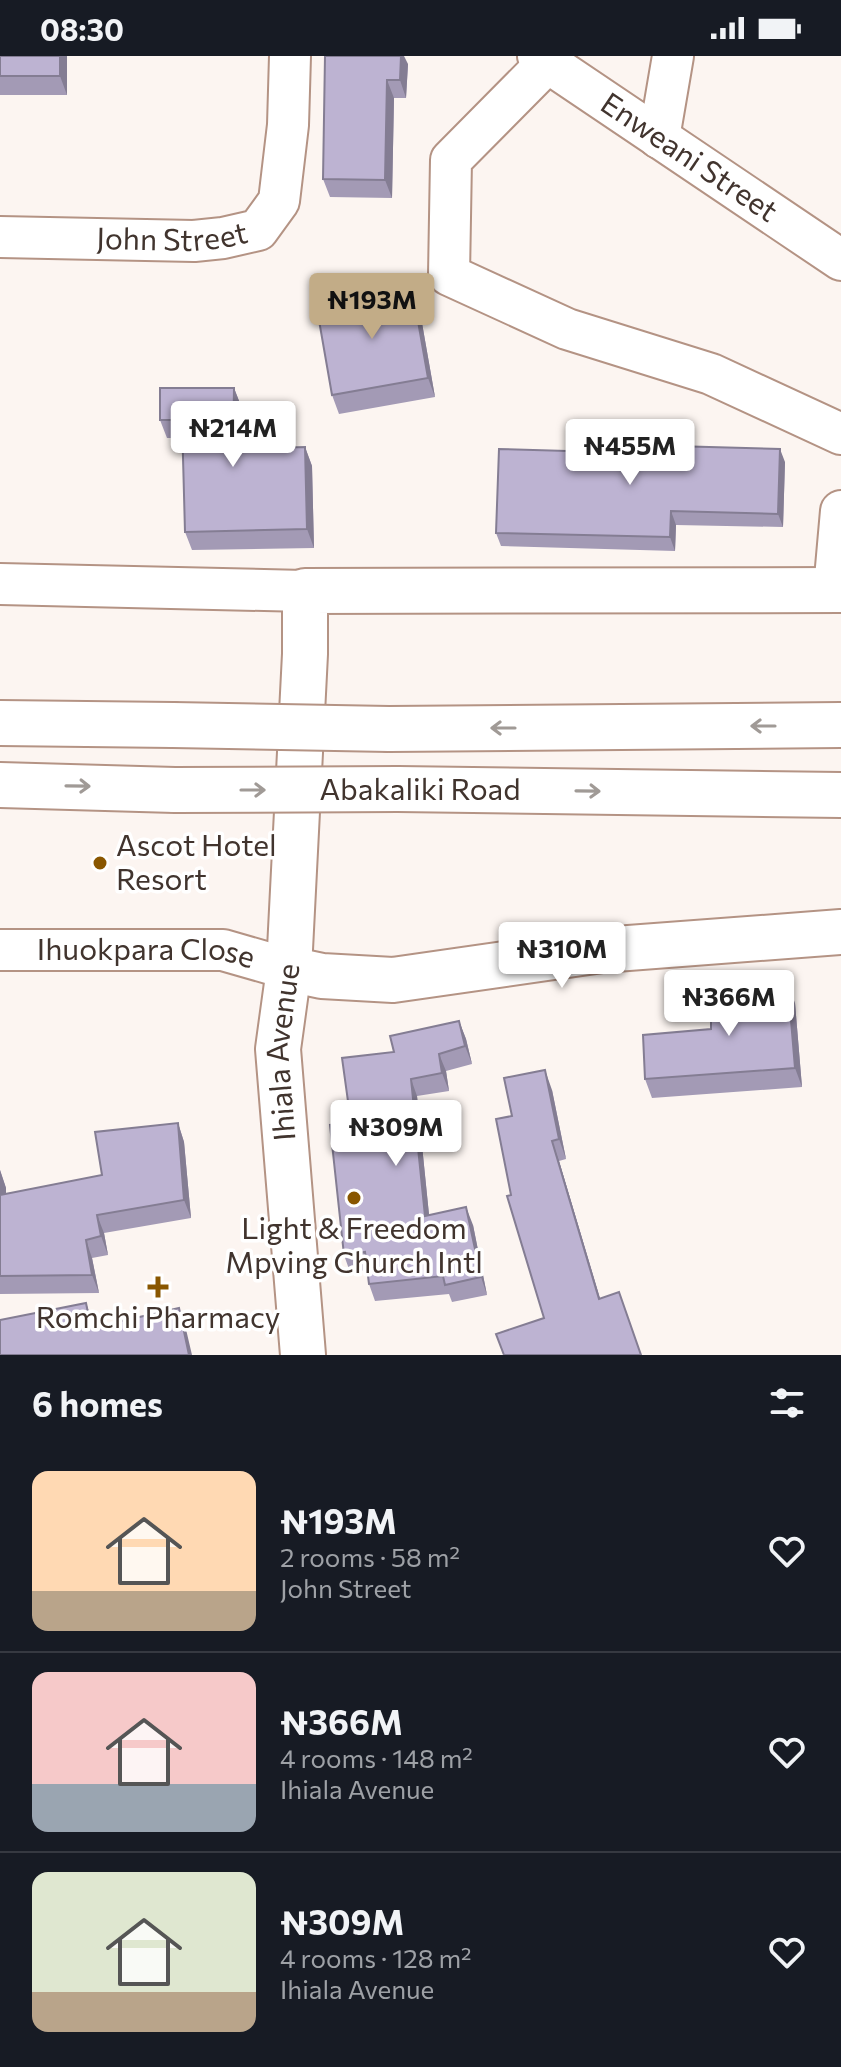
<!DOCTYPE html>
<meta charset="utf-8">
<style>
:root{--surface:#171b24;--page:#242831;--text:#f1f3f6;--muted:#9ea1a6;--line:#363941;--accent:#c2ac87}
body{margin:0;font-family:Commissioner,sans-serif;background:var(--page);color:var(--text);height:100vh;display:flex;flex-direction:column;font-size:30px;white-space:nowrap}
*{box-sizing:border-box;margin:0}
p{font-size:26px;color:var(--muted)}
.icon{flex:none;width:44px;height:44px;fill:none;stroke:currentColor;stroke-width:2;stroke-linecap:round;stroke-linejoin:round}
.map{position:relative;height:1299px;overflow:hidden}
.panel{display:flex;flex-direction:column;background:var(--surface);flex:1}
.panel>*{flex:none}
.price{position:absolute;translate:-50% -68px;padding:0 18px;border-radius:8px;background:#fff;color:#222;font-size:26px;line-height:52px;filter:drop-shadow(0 2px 4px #0008)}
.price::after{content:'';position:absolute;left:50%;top:48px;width:24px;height:18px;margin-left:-12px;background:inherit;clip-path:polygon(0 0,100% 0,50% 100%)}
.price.on{background:var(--accent);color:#111}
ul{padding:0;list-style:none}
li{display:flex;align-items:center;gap:24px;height:200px;padding:0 32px}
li+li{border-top:2px solid var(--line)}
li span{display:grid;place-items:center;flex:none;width:224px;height:160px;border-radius:16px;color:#555}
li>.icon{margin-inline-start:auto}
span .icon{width:96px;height:96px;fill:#fffc;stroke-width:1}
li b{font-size:34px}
h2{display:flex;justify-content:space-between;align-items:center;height:96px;padding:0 32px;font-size:34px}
.status{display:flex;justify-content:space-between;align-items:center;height:56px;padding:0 40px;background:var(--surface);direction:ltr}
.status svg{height:22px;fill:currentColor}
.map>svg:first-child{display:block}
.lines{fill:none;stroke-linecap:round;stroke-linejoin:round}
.minor-casing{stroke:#b49384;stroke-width:44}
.major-casing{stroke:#b49384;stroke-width:48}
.highway-casing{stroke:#b49384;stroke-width:48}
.minor{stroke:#fff;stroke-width:40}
.major{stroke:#fff;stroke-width:44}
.highway{stroke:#fff;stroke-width:44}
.highway-bridge-casing{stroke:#b49384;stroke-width:48;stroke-linecap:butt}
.highway-bridge{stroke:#fff;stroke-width:44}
.wall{fill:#a39ab5}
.shaded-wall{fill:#847d93}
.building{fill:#bdb3d2;stroke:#847d93;stroke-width:2}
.oneway{stroke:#a09a96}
.poi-dot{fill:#895600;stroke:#fff;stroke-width:3}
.labels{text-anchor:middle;stroke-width:7;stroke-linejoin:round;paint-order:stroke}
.street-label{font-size:30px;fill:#41342e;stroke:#fff}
.poi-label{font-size:30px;fill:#41342e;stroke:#fff}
</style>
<div class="status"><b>08:30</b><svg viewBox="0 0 49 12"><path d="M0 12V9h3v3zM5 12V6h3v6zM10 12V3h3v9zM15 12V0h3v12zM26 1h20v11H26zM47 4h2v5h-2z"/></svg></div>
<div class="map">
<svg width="841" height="1299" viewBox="0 0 841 1299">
<rect width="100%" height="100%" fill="#fcf5f1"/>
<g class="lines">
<defs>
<g id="minor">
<path id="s1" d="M538,0L841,204"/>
<path d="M547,7L451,104L449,219L567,273L711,318L841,378"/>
<path d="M659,82L673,0"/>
<path id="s2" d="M0,181L194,185L223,182L258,174L279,145L288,69L290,0"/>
<path d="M0,528L305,535"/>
<path d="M834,534L841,455"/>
<path id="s3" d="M0,894H223L289,913"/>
</g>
<g id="major">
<path d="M289,913L322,920L393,924L602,894L841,876"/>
<path id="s4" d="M303,1299L278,993L289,913L305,598V535L841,534"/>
</g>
<path id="highway" d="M0,667L173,669
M389,673L841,669
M0,729L175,734
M398,733L841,739"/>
</defs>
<use href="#minor" class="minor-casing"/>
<use href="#major" class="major-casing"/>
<use href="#highway" class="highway-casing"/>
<use href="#minor" class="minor"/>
<use href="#major" class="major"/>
<use href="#highway" class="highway"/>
<defs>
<path id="highway-bridge" d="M173,669L389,673
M175,734L398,733"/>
</defs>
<use href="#highway-bridge" class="highway-bridge-casing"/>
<use href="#highway-bridge" class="highway-bridge"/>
</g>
<path class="wall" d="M0,0H67V39H0Z
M325,0L408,8L406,42H394L392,142L330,141L323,123Z
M419,250L435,341L339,358L332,339Z
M234,332L241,350L240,393L305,391L312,410L314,492L192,494L185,476L182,382H167L160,364Z
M674,390L785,406L783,471L676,469L675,495L501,490L496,477L567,395Z
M795,947L802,1031L652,1042L645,1023L711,973Z
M459,965L466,983L472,1008L446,1015L449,1035L417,1040L429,1159L473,1169L487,1239L452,1246L449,1238L375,1245L369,1228L367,1214L350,1216L344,1199L351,1067Z
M552,1034L566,1103L559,1105L600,1242L544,1262L511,1139L512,1060Z
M178,1067L184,1086L191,1162L104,1177L108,1199L92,1202L99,1237L0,1238V1114L6,1132V1138L102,1119Z"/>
<path class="shaded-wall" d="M60,0H67V39L60,20Z
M401,0H404L408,8L406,42L400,24Z
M387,24L394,42L392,142L385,124Z
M412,231L419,250L435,341L428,322Z
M234,332L241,350L240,411L233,393Z
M305,391L312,410L314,492L307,473Z
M780,393L785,406L783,471L778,458Z
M671,455L676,469L675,495L670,481Z
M788,928L795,947L802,1031L795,1012Z
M459,965L466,983L472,1008L465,990Z
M439,998L446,1015L449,1035L442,1017Z
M545,1014L552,1034L566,1103L559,1083Z
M411,1023L417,1040L431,1178L425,1160Z
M178,1067L184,1086L191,1162L184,1144Z
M552,1085L559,1105L606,1263L599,1243Z
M0,1114L6,1132V1158L0,1140Z
M466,1151L473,1169L487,1239L481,1221Z
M97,1159L104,1177L108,1199L101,1180Z
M86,1184L92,1202L99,1237L92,1219Z
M86,1247L92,1264L97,1288L91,1272Z
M179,1252L185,1269L192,1299H189Z"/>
<path class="building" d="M0,0H60V20H0Z
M325,0H401L400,24H387L385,124L323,123Z
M412,231L428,322L332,339L316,247Z
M160,332H234L233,393L305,391L307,473L185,476L182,364H160Z
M568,384L673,386V390L780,393L778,458L671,455L670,481L496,477L499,393L567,395Z
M788,928L795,1012L645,1023L643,979L711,973V937Z
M459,965L465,990L439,998L442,1017L411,1023L425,1160L466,1151L481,1221L445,1229L443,1220L369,1228L365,1196L344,1199L330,1069L351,1067L342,1002L394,996L390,980Z
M545,1014L559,1083L552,1085L599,1243L619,1236L641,1299H504L496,1278L544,1262L507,1140L511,1139L496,1063L512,1060L504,1022Z
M178,1067L184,1144L97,1159L101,1180L86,1184L92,1219L0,1220V1139L102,1119L95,1076Z
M86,1247L91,1272L179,1252L189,1299H0V1264Z"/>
<defs><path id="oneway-shaft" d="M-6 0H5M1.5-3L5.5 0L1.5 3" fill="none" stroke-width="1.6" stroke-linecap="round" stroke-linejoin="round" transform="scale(2)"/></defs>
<g class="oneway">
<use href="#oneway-shaft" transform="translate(763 670) rotate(180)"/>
<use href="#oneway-shaft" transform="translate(503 672) rotate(180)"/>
<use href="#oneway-shaft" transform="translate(78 730) rotate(1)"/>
<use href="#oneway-shaft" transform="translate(253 734)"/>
<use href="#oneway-shaft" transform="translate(588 735) rotate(1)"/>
</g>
<g class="poi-dot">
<circle cx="100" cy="807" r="8"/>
<circle cx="354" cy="1142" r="8"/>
<path d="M154 1219h8v8h8v8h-8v8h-8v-8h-8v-8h8z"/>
</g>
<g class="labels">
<g class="street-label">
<text dy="10" stroke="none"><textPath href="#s1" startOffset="182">Enweani Street</textPath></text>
<text dy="10" stroke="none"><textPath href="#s2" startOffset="172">John Street</textPath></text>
<text x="420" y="744">Abakaliki Road</text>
<text dy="10" stroke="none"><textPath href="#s3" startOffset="146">Ihuokpara Close</textPath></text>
<text dy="10" stroke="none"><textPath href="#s4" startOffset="304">Ihiala Avenue</textPath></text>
</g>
<g class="poi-label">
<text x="116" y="800" text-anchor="start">Ascot Hotel<tspan x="116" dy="34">Resort</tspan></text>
<text x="354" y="1183">Light &amp; Freedom<tspan x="354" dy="34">Mpving Church Intl</tspan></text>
<text x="158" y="1272">Romchi Pharmacy</text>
</g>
</g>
</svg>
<b class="price on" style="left:372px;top:285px">₦193M</b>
<b class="price" style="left:233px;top:413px">₦214M</b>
<b class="price" style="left:630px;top:431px">₦455M</b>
<b class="price" style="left:562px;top:934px">₦310M</b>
<b class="price" style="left:729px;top:982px">₦366M</b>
<b class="price" style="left:396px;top:1112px">₦309M</b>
</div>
<section class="panel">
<h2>6 homes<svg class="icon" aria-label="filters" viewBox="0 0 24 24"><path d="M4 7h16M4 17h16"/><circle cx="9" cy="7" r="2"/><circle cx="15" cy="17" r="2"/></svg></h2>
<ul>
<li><span style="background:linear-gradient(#ffd9b3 75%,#b9a48a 0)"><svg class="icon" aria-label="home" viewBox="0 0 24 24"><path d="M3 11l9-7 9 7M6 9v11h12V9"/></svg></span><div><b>₦193M</b><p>2 rooms · 58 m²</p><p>John Street</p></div><svg class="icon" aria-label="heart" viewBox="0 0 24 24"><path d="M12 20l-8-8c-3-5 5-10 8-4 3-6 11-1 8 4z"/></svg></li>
<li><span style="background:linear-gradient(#f6c9c9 70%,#9aa5b1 0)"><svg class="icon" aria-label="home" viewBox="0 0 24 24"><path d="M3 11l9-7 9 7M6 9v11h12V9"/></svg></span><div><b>₦366M</b><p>4 rooms · 148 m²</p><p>Ihiala Avenue</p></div><svg class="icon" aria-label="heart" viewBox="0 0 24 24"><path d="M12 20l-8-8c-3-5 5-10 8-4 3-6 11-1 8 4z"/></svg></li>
<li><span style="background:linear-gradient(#dfe7d0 75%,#b9a48a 0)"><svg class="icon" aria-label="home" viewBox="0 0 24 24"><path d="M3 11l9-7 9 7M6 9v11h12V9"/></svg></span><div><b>₦309M</b><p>4 rooms · 128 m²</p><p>Ihiala Avenue</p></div><svg class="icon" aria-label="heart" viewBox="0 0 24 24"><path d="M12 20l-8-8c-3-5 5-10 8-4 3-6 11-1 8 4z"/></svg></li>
</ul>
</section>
